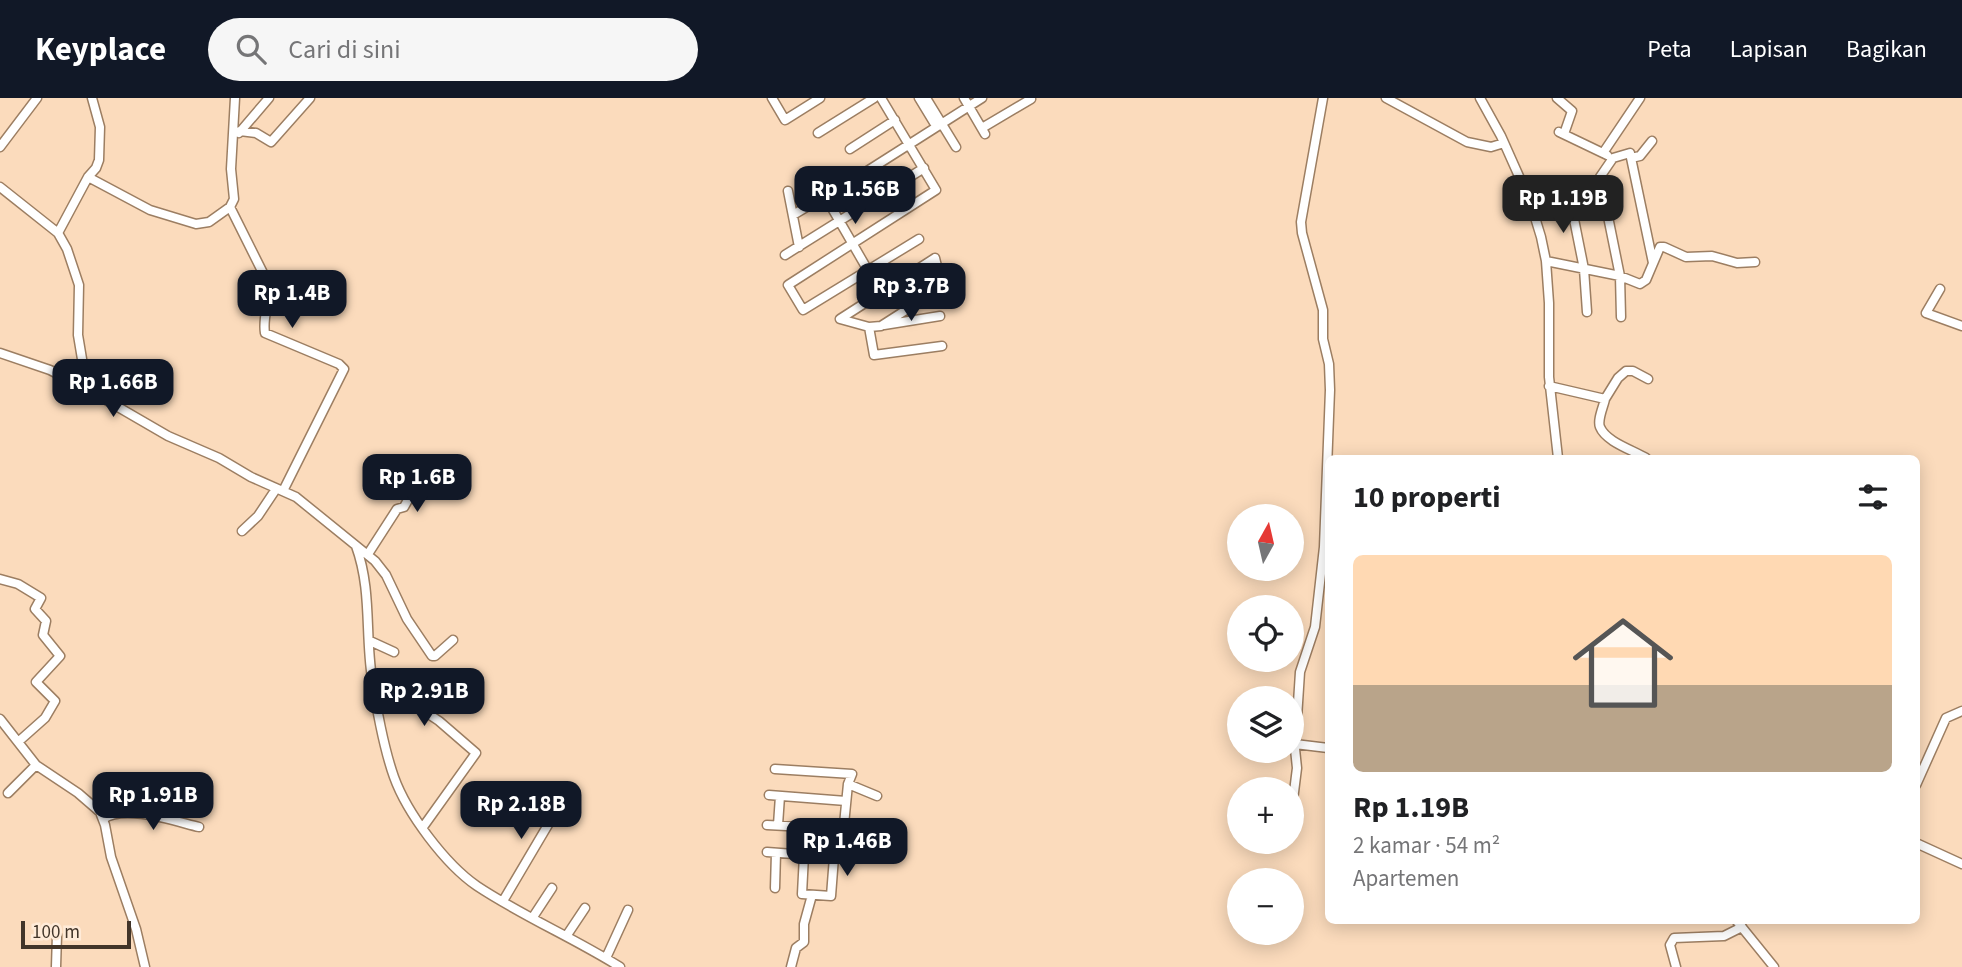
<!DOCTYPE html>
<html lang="id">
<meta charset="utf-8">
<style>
:root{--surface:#fff;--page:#f6f6f6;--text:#202124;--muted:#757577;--accent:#111827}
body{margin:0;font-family:"Source Sans 3",sans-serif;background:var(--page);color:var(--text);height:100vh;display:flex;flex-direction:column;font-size:26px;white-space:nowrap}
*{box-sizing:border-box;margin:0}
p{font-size:23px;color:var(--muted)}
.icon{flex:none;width:38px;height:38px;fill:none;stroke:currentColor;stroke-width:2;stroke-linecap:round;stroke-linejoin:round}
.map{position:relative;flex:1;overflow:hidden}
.sheet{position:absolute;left:1325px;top:357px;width:595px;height:469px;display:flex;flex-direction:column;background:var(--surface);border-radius:10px;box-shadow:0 4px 18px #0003}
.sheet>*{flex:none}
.needle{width:46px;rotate:8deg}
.tools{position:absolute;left:1227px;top:406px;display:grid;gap:14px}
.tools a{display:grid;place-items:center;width:77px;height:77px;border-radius:50%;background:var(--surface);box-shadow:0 4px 18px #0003;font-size:35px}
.scale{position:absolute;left:21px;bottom:18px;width:110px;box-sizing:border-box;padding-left:7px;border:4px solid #423529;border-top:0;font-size:19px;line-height:24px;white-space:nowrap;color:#423529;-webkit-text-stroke:5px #ffebd8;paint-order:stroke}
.price{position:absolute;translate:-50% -60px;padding:0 16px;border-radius:14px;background:var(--accent);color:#fff;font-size:23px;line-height:46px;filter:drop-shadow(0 2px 4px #0008)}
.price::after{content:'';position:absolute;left:50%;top:42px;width:21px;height:16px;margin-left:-10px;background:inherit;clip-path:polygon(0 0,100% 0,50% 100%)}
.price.current{background:#222;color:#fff}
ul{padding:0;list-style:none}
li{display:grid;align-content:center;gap:14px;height:371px;padding:0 28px}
li span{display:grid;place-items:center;height:217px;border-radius:10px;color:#555}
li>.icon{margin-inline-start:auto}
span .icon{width:126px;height:126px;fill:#fffc;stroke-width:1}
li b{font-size:30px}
h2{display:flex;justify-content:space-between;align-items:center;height:84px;padding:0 28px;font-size:30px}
header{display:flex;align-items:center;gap:42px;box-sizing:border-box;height:98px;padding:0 35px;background:var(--accent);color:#fff}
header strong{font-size:33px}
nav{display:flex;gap:38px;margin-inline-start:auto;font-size:24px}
.search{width:490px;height:63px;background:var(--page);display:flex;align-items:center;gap:18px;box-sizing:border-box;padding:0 24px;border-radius:38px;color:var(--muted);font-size:26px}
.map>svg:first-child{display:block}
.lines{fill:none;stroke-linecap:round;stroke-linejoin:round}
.street-casing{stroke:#9c7e62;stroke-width:11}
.street{stroke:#fff;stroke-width:8}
</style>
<header>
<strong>Keyplace</strong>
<div class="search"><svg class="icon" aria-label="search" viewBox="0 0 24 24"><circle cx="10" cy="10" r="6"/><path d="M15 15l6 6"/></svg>Cari di sini</div>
<nav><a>Peta</a><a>Lapisan</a><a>Bagikan</a></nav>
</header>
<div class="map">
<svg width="1962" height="869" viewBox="0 0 1962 869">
<rect width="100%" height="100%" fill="#fbdbbc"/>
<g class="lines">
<defs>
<path id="street" d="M772,0L785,22L820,0
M881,0L936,92L788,187L803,212L919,141
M919,0L936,28
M926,0L956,49
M964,0L985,36
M1386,0L1467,44L1491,49L1504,45
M1480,0L1501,38L1530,103L1541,139L1546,163L1549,205V279L1558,360
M1557,0L1572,13L1564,36
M982,30L1031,1
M240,33L256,35L271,44L310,0
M1559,34L1607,57
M239,35L269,0
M818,35L874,0
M0,49L37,0
M850,51L895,22
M1603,55L1640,0
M1631,60L1640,58L1652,43
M861,77L982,0
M88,79L150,112L196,126L209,124L230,109L234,101L231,71L235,0
M0,89L58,135L67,151L79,187L78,237L87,291L168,338L219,360L251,379L296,399L375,463L386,477L407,521L432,558H435L453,542
M788,93L799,149
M1569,96L1584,171L1587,214
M1571,103L1603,96
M230,109L268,185C271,202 262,218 265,235L339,266L344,271L283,393
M793,117L825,98L881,195
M58,135L88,79L96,70L99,62L100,29L92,0
M785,157L924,70
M1546,163L1620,178L1640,186L1646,182L1660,149H1664L1686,159L1712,158L1737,165L1755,164
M1940,191L1926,215L1962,228
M1621,219L1620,178L1600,79L1613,60L1630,55L1653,165
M884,227L940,218
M869,229L881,228L942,189L935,160L840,221L869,229L874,257L942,248
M0,255L50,272L87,291
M1549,288L1605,301L1618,280L1626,273H1633L1648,281
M1605,301C1604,307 1597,322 1600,329C1606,344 1633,352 1646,360
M242,433L258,418L276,391
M356,448C372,492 365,536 372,580C377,613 383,648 394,679C407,715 445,766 477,788C522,818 574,840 620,869
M368,456L397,411L404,409L414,391L413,387L401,381
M0,481L18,486L41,500L35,511L46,523L43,537L60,558L36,584L55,603L45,620L18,644
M370,543L394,554
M371,578L439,623L476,655L423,729
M0,621L36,667L78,695L100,714L105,727L111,759L136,831L145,869
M1295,646L1328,650
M848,686L877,698
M1916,687L1946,620L1962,613
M8,695L36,667
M769,697L846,703
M1292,710L1297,670L1295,651L1300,574L1315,529L1324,449L1330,292L1329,266L1323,241V212L1302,135L1301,124L1323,0
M103,721C125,706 174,723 199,729
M767,727L844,731
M778,727L780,698
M1916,745L1962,766
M767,754L834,759L841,757L848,686L852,676L775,671
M804,757L802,796L831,798L834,759
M775,790L776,755
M503,803L565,698
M533,819L552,790
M1736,822L1774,869
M567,837L585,810
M606,860L628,812
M56,869L57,837
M791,869L796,850L804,844V826L812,797
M1676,869L1670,847L1674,840L1724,838L1742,829"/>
</defs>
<use href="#street" class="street-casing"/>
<use href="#street" class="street"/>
</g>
</svg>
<div class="tools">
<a><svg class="needle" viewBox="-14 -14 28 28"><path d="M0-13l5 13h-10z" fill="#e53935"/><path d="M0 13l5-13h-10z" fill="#757577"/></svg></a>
<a><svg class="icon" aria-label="locate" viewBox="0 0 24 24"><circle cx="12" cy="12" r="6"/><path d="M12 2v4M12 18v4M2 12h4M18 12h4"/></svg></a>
<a><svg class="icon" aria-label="layers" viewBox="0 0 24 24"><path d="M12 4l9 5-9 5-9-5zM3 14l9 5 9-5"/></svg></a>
<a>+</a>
<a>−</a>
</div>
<div class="scale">100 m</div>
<b class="price" style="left:855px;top:128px">Rp 1.56B</b>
<b class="price current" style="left:1563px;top:137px">Rp 1.19B</b>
<b class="price" style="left:911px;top:225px">Rp 3.7B</b>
<b class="price" style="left:292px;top:232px">Rp 1.4B</b>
<b class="price" style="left:113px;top:321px">Rp 1.66B</b>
<b class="price" style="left:417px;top:416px">Rp 1.6B</b>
<b class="price" style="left:424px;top:630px">Rp 2.91B</b>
<b class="price" style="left:153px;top:734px">Rp 1.91B</b>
<b class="price" style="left:521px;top:743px">Rp 2.18B</b>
<b class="price" style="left:847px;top:780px">Rp 1.46B</b>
<section class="sheet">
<h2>10 properti<svg class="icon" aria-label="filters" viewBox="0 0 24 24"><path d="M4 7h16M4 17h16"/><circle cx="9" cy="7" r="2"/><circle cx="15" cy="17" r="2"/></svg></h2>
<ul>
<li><span style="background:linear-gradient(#ffd9b3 60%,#b9a48a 0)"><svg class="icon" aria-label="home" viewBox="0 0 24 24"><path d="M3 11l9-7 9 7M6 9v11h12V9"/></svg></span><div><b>Rp 1.19B</b><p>2 kamar · 54 m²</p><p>Apartemen</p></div></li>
</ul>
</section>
</div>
